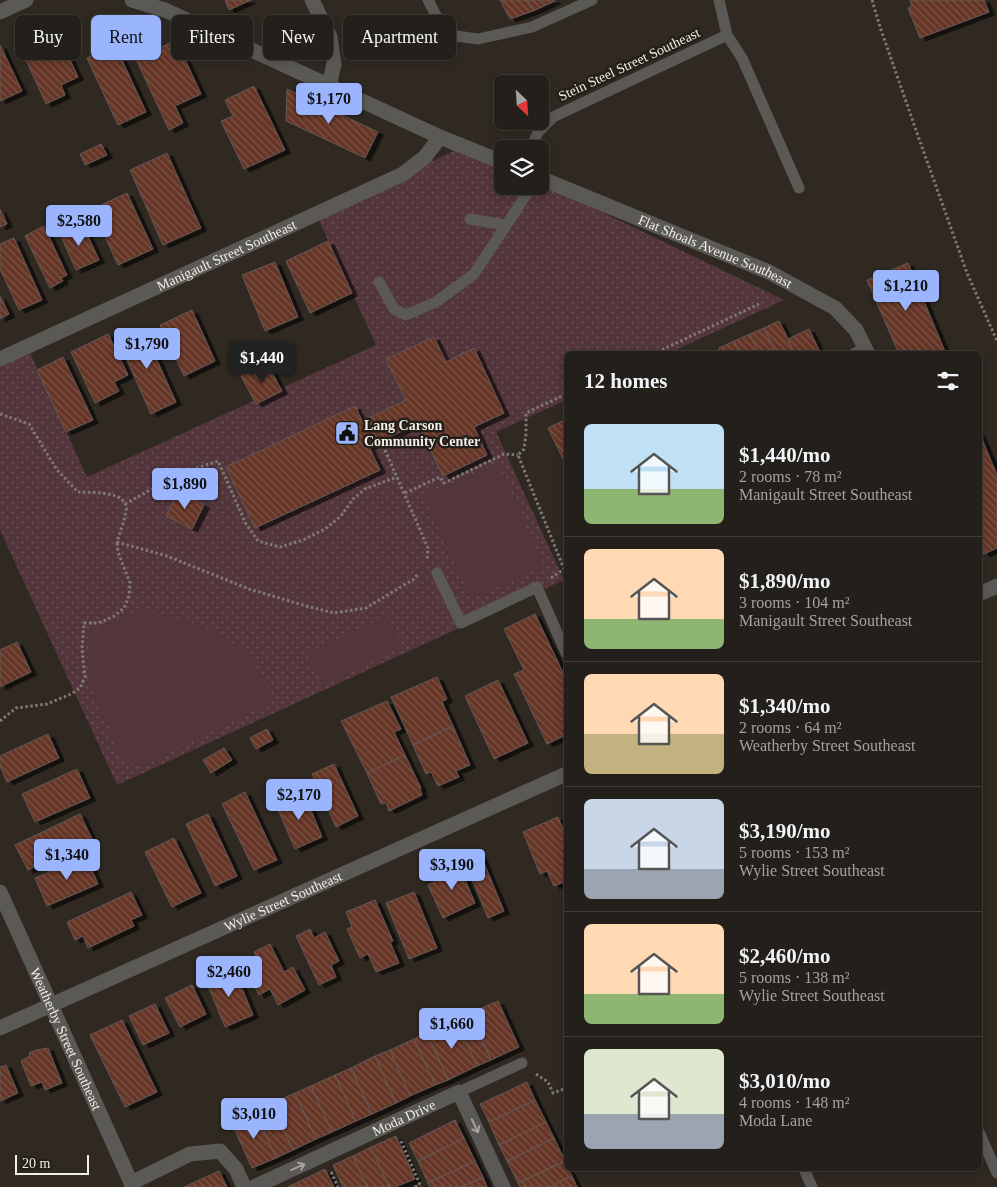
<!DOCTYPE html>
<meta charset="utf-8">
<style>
:root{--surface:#231f1a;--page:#2f2c27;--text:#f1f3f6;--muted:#a3a2a2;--line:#403d39;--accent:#9ab5fd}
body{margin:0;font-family:Georgia,serif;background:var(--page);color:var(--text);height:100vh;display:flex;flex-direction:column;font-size:19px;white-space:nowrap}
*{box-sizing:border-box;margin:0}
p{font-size:16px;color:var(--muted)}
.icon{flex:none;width:28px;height:28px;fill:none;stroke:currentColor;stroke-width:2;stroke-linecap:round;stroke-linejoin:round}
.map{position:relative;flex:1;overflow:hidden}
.side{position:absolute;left:564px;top:351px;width:418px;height:820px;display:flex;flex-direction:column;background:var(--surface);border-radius:8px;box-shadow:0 2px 8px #0003,0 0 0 1px var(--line)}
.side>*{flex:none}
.hud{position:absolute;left:15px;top:15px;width:474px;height:45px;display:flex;gap:10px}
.needle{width:32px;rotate:155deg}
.controls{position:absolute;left:494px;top:75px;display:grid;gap:10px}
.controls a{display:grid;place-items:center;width:55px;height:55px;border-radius:8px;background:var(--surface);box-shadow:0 2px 8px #0003,0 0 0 1px var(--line);font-size:25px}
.scale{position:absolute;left:15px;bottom:12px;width:74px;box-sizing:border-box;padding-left:5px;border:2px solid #f1ede8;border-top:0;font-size:14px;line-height:18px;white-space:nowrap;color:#f1ede8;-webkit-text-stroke:4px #251f19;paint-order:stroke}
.price{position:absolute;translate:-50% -42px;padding:0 11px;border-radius:5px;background:var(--accent);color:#111;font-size:16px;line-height:32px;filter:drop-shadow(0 1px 2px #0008)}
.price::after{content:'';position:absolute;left:50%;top:30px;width:15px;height:11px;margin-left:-8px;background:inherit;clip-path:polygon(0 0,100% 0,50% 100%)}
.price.selected{background:#222;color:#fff}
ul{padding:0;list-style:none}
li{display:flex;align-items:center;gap:15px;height:125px;padding:0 20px}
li+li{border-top:1px solid var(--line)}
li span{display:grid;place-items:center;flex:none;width:140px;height:100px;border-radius:8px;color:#555}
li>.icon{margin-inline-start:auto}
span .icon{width:60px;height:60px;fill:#fffc;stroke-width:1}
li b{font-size:21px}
h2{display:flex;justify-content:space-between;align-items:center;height:60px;padding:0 20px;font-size:21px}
.chip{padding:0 18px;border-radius:8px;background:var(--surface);box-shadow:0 2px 8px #0003,0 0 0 1px var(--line);font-size:18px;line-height:45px}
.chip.selected{background:var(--accent);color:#111}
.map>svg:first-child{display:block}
.green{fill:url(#green-dots)}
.pitch{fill:#53353c}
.building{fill:url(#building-back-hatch);stroke:#635855;filter:url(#shadow)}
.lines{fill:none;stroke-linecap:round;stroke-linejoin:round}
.path{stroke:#7e7973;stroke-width:3;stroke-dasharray:2.5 2.5;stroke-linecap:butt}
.lane{stroke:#5a5955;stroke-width:11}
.street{stroke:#5a5955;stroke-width:15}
.oneway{stroke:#a6a39e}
.labels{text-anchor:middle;stroke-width:5;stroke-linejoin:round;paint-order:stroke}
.street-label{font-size:14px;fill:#f1ede8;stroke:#251f19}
.poi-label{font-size:14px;font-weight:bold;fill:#f1ede8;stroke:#251f19;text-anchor:start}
</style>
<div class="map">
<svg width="997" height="1187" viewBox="0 0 997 1187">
<defs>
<pattern id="green-dots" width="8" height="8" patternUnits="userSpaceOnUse" patternTransform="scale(1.25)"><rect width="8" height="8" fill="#53353c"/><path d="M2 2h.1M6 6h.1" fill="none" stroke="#6c5358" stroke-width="1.8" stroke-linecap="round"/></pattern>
<pattern id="building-back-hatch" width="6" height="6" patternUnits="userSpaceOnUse" patternTransform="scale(1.25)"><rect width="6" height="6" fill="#653527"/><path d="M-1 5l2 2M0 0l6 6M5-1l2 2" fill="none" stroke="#7c5346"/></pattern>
<filter id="shadow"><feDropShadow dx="5.5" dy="3" stdDeviation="0" flood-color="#0009"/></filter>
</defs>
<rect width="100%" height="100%" fill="#2f2922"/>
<path class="green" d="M465,146L502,164V186H540V182L784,300L667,354H566V400L496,432L564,580L117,785L0,530V356L26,344L87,477L376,345L316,214Z"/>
<path class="pitch" d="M498,463L544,566L471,599L424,496Z
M143,610L204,626L248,653L275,700L139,767L120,755L89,681L90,630Z
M387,616L402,647L323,685L308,654Z"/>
<path class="building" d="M225,0H251L229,10Z
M500,0H527L533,11L510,19Z
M527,0H555V1L533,11Z
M910,0H984L989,12L920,38L908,8L912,6Z
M58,34L78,77L61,85L65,95L46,104L22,51Z
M176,40L201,94L175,106L183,123L169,130L136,59Z
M0,45L22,91L0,101Z
M115,45L146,112L118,125L87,58Z
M254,86L285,150L244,169L221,121L233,116L225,100Z
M287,89L378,132L365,158L286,121Z
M101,144L107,155L85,165L80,154Z
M167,153L201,228L163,245L130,170Z
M127,193L153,249L118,265L98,221L104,218L99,206Z
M0,209L7,224L0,227Z
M82,223L99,260L76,270L60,234Z
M44,226L67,275L61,278L63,281L50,288L25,236Z
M14,238L42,300L19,310L0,269V244Z
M328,241L352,293L310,313L286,261Z
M275,262L298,317L265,331L242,275Z
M908,263L946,354H899L867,280Z
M0,296L9,314L0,319Z
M192,310L215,361L184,376L160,325Z
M779,321L788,339L794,354H776L764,328Z
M764,328L776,354H759L750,334Z
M144,329L147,336L155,333L159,343L151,347L176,402L151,414L118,340Z
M809,329L819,350L811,354H794L788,339Z
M108,334L128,375L114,382L119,391L95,403L71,352Z
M750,334L759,354H740L734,341Z
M434,337L446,362L474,348L504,413L474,427L487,455L443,476L418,423L369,447L380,470L255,528L226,467L355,406L362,421L406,400L386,359Z
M734,341L740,354H721L719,348Z
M63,357L93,420L66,432L37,370Z
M267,363L282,391L256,404L241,376Z
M565,420L566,423V465L548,428Z
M979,432L997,475V548L984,554L979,542Z
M179,491L204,505L192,529L166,516Z
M535,614L566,679V735L547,744L514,674L524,670L504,629Z
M17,642L31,672L0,687V650Z
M437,677L447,699L442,702L453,726L413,745L391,697Z
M498,680L528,743L494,759L465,696Z
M387,701L401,729L394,732L405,755L367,773L341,721Z
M453,726L470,765L456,771L459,777L438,786L431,772L426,774L413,745Z
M267,729L273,740L256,749L250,738Z
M48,734L59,758L7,782L0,766V756Z
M224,748L232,760L211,773L203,760Z
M405,755L421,788L420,789L422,795L389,811L386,803L381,804L367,773Z
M334,764L358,816L336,827L312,774Z
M77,769L90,798L35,822L22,794Z
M245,792L277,860L254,870L222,804Z
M304,793L322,837L295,849L276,805Z
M80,814L92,839L28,870L15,845Z
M208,814L237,876L215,886L186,824Z
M558,817L566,836V886L564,882L554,886L547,871L540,874L523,832Z
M174,838L201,893L172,907L145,852Z
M86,856L98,884L47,906L35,878Z
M481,856L504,911L488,918L465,862Z
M457,861L475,903L443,918L428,885L445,877L441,869Z
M131,892L142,915L131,920L134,926L88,948L83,936L75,940L67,922Z
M414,892L437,948L409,959L386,903Z
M375,900L393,941L390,942L399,963L376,972L368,954L360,958L347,929L352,927L346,912Z
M310,929L314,938L325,932L339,961L331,965L336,977L319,985L296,936Z
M270,944L284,972L293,967L305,990L278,1005L270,989L259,995L245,969L259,962L254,952Z
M234,969L253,1015L225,1027L206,981Z
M192,985L206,1014L180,1027L165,998Z
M498,1001L519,1047L491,1060L470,1013Z
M155,1004L169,1033L143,1045L129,1016Z
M470,1013L491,1060L477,1066L456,1020Z
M122,1020L157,1092L125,1107L90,1035Z
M456,1020L477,1066L448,1080L427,1033Z
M427,1033L448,1080L435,1085L414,1039Z
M414,1039L435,1085L410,1096L390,1050Z
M48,1048L62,1083L45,1090L42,1082L31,1086L21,1061L30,1056L29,1053L36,1050Z
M390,1050L410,1096L396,1103L375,1056Z
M375,1056L396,1103L372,1114L351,1068Z
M6,1065L18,1093L0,1101V1067Z
M351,1068L372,1114L356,1121L335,1075Z
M335,1075L356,1121L332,1132L311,1086Z
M527,1082L535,1100L489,1122L480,1104Z
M311,1086L332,1132L316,1139L295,1093Z
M295,1093L316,1139L293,1150L271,1104Z
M535,1100L546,1122L499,1145L489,1122Z
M271,1104L293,1150L276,1158L255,1111Z
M255,1111L276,1158L252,1168L231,1122Z
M455,1120L464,1138L418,1161L409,1143Z
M546,1122L554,1138L507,1161L499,1145Z
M396,1136L415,1179L395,1187H389L371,1147Z
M464,1138L475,1161L428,1183L418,1161Z
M554,1138L565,1161L518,1183L507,1161Z
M371,1147L389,1187H367L353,1156Z
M353,1156L367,1187H343L333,1165Z
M475,1161L483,1177L461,1187H430L428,1183Z
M565,1161L566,1169H568L572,1176L549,1187H520L518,1183Z
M325,1169L334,1187H288Z
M219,1171L227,1187H184Z
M572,1176L577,1187H549Z
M483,1177L487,1187H461Z"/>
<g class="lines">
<path class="path" d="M872,0L880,27L917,133L967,273L997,341
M653,354L759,304
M0,414L29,424L57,470L78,492C92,493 130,490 126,512C124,522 120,532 117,542L167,556L249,589L306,606L334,613L366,608L414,579L418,574
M385,450L428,548L427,559
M405,493L440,477L444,483L504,454L518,455
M125,504L179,474L218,461L246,524L258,541L280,547L303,540L325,529L341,516L353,499L365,489L397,477
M551,578L564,569L518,455L524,449L526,434V413L566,394
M0,721L16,708L47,704L71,694L80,688L85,677L82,649L84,623H98L113,617L124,608L129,596L130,583L118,552L117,542
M536,1074L548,1082L553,1093L564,1089
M401,1141L421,1187
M331,1172L338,1187
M415,1187L420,1185"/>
<path class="lane" d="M428,0L441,25L456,36L478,39L532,27L592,0
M719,0L727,35L742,58L799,188
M531,149L538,132L553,117L727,35
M470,219L506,225
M379,282L394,309L406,315L436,302L474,274L532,186
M853,354L866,348
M437,573L461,623L537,587L566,653
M459,1092L522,1063
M979,1132L997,1173
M804,1169L812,1187"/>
<g class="street">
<path d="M132,0L165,10L440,137L502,162"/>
<path d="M312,0L330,37L334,64L329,86"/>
<path d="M0,12L26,0"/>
<path id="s1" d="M540,178L769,272L835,308L856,330L868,354"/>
<path id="s2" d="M0,359L403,174L425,157L440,137"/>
<path d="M979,594L997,586"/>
<path id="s3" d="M0,892L133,1187"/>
<path id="s4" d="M0,1028L566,774"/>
<path d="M131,1183L190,1154L220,1151L236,1169L244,1187"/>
<path id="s5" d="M254,1187L459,1092L503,1187"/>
</g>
</g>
<defs><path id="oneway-shaft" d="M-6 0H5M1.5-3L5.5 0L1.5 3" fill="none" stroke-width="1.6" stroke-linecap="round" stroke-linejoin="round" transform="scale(1.25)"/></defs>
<g class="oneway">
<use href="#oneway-shaft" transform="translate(475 1126) rotate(65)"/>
<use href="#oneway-shaft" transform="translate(298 1167) rotate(-24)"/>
</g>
<defs>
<symbol id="civic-square" viewBox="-11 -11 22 22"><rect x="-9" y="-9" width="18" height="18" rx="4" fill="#9ab5fd" stroke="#251f19"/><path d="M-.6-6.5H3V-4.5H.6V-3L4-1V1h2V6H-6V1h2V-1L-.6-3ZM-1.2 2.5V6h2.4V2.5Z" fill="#111"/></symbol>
</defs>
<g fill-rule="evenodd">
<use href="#civic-square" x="333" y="419" width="28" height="28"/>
</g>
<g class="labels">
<g class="street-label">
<text transform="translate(629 64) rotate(-25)" y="5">Stein Steel Street Southeast</text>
<text dy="5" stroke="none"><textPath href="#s1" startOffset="190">Flat Shoals Avenue Southeast</textPath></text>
<text dy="5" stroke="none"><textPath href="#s2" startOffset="249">Manigault Street Southeast</textPath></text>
<text dy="5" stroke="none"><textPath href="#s4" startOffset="310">Wylie Street Southeast</textPath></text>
<text dy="5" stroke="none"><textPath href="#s3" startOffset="161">Weatherby Street Southeast</textPath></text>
<text dy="5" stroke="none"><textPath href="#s5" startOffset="165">Moda Drive</textPath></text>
</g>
<g class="poi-label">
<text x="364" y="430">Lang Carson<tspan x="364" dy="16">Community Center</tspan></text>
</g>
</g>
</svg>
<div class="controls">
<a><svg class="needle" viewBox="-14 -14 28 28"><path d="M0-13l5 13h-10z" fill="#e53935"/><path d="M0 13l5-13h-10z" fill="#a3a2a2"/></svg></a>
<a><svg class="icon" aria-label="layers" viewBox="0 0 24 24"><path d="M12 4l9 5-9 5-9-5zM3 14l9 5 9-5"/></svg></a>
</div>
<div class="scale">20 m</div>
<b class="price" style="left:329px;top:125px">$1,170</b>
<b class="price" style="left:79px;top:247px">$2,580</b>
<b class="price" style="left:906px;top:312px">$1,210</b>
<b class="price" style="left:147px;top:370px">$1,790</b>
<b class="price selected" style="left:262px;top:384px">$1,440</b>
<b class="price" style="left:185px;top:510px">$1,890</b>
<b class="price" style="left:299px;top:821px">$2,170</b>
<b class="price" style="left:67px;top:881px">$1,340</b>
<b class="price" style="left:452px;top:891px">$3,190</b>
<b class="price" style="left:229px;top:998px">$2,460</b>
<b class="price" style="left:452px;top:1050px">$1,660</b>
<b class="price" style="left:254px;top:1140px">$3,010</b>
<div class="hud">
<a class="chip">Buy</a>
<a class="chip selected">Rent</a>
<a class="chip">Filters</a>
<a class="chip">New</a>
<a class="chip">Apartment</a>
</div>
<section class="side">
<h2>12 homes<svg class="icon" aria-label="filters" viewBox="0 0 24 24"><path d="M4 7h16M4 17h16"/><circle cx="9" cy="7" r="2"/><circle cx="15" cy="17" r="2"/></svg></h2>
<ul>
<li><span style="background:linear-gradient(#bfe0f5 65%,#8fb573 0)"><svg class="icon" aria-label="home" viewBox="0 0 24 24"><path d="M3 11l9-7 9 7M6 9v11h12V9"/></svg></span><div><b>$1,440/mo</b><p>2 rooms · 78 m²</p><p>Manigault Street Southeast</p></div></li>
<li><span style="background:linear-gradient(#ffd9b3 70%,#8fb573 0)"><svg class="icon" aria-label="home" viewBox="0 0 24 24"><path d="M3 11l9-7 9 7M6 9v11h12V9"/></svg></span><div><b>$1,890/mo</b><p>3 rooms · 104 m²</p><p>Manigault Street Southeast</p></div></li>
<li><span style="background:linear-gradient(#ffd9b3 60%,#c2b280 0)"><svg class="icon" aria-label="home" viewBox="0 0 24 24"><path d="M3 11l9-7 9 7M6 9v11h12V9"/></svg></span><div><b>$1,340/mo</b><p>2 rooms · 64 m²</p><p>Weatherby Street Southeast</p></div></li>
<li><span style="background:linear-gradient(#c9d6e8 70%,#9aa5b1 0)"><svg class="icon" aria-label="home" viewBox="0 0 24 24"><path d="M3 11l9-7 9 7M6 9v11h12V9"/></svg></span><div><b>$3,190/mo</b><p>5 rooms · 153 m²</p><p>Wylie Street Southeast</p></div></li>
<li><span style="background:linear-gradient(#ffd9b3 70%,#8fb573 0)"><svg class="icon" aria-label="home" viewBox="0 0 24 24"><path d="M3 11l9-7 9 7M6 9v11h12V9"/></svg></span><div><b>$2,460/mo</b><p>5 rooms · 138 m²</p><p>Wylie Street Southeast</p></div></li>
<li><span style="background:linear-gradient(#dfe7d0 65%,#9aa5b1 0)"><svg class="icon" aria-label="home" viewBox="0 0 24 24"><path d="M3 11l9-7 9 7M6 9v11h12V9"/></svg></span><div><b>$3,010/mo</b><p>4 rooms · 148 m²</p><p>Moda Lane</p></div></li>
</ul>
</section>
</div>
